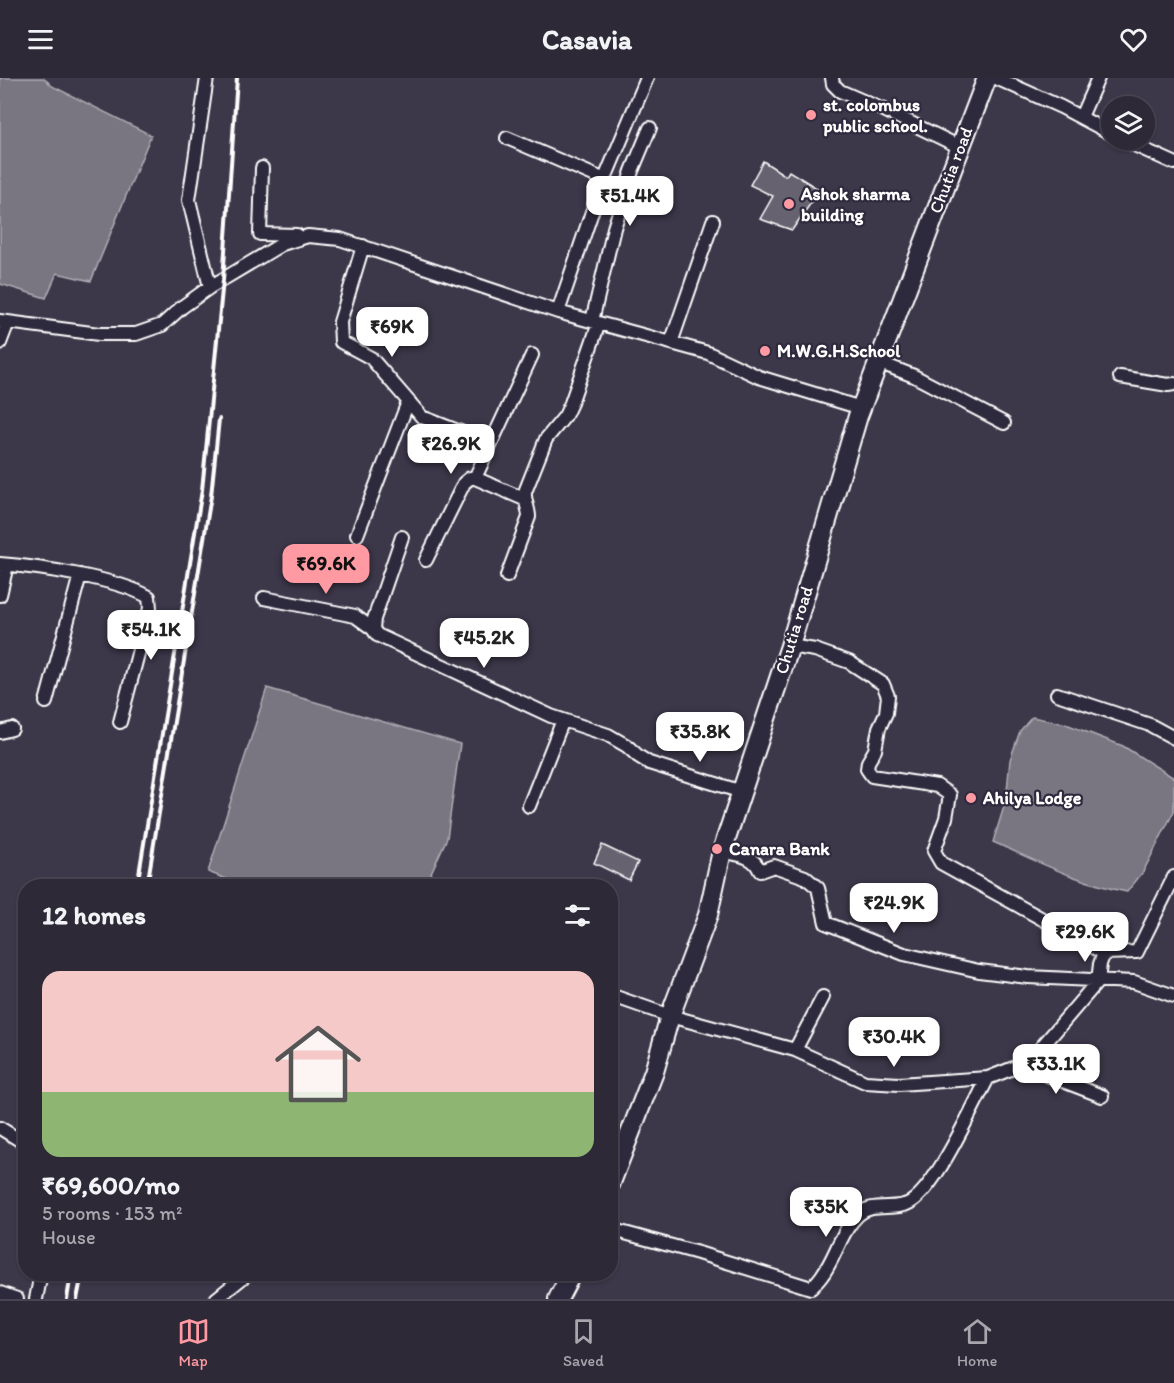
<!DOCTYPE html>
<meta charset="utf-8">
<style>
:root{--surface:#2d2937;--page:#35313f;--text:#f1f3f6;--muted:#a7a6ad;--line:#484552;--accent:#ff9aa2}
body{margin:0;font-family:Itim,sans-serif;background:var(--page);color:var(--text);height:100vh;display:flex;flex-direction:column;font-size:22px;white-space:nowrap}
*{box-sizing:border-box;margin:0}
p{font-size:20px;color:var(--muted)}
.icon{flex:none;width:33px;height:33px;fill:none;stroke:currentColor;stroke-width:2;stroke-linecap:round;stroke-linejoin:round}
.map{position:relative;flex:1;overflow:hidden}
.panel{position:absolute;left:18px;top:801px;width:600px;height:402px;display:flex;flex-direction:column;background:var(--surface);border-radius:24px;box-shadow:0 2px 4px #0004,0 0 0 2px var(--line)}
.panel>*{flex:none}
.buttons{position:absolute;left:1101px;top:18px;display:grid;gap:12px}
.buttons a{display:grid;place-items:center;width:54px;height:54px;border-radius:50%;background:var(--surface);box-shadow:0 2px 4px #0004,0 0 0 2px var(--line);font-size:30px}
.price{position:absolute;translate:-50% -51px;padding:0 14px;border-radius:12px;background:#fff;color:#222;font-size:20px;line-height:39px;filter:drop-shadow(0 2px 3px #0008)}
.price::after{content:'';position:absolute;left:50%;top:36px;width:18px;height:14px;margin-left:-9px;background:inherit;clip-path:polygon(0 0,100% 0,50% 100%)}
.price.current{background:var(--accent);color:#111}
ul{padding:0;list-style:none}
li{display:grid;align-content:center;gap:12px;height:318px;padding:0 24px}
li span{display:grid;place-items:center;height:186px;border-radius:18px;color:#555}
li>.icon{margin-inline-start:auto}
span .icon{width:108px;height:108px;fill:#fffc;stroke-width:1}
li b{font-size:26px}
h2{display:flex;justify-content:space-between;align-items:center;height:72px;padding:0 24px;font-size:26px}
header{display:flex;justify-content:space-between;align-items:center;height:78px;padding:0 24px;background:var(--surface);font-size:27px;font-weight:700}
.menu{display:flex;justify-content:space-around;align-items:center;height:84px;border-top:2px solid var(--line);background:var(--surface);font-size:16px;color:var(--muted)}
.menu a{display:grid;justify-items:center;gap:3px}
.menu .current{color:var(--accent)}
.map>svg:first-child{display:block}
.water{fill:#797682;stroke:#afadb4;stroke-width:1.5}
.building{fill:#666270;stroke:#fff;stroke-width:1.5}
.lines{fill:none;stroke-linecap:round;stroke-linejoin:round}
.street-casing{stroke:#fff;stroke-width:16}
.secondary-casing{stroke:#fff;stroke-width:22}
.street{stroke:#2f2a3d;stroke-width:12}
.secondary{stroke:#2f2a3d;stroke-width:18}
.rail{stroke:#fff;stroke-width:4}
.poi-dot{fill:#ff9aa2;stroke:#2f2a3d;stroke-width:2}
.labels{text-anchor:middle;stroke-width:4.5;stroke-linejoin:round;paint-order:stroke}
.poi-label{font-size:18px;font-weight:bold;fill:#fff;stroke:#2f2a3d;text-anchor:start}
.street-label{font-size:18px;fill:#fff;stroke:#2f2a3d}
</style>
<header><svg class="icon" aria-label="menu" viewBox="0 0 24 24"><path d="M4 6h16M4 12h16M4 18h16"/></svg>Casavia<svg class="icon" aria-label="heart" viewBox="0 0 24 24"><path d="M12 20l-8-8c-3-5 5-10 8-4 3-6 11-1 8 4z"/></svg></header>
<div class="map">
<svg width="1174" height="1221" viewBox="0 0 1174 1221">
<rect width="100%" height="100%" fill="#3c3749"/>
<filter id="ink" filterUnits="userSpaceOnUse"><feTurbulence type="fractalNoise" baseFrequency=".0167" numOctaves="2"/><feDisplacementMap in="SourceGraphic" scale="12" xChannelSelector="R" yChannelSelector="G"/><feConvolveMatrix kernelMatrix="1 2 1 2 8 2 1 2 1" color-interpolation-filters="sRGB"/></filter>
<g filter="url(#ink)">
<path class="water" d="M0,0H44L52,8L151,57L91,203L57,195L46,220L0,206Z
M267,610L460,666L447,760L425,808H245L208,794Z
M1032,639L1066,646L1123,668L1174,700V733L1143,794L1127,814C1079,805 1037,783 993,764L1006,722L1010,682L1020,653Z"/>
<path class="building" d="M763,83L786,98L789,93L820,112L792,152L760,141L773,118L750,107Z
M602,767L638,784L629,802L594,785Z"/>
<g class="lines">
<defs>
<path id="street" d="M207,0L189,122L210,209
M832,0L833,6L840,13L886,33L960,69
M996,0L1061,29L1112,56
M1081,39L1098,0
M507,60L605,102
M1123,62L1174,85
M262,90L260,156L297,157
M363,168L340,244L341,264L371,280L422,339L491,366
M558,234L596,122L647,0
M0,243L99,256H136L162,247L182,229L210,209L282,166L308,158L340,161L558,234L708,275L759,299L861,330
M592,243L614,150L632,93L650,50
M0,265L8,244
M671,265L713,143
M878,284L914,298L1004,345
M1120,299L1168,307L1174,306
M475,400L532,277
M357,457L408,324
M402,459L374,541L373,551L377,557L551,638L608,657L627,668L638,678L649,685L742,714
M426,482L464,405L470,400H475L524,421
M0,486C39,489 116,500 149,519L150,530L120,644
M507,498L529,439C529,430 524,423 525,414L546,361L565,338L571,325L599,245
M0,517L7,487
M264,520L355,538L373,551
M790,568L815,572L849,584L883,606L888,618L886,635L879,650L875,672L868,684L867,691L872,698L937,708L950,717L946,740L934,773L941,785L1104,875L1137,874L1174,799
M1057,616L1150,647L1174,660
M46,624L80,497
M0,654L12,651
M529,728L563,642
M722,773C738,777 754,777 760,793L774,788L805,799L818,810L826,845L904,876L979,893L1028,899L1134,904L1174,918
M610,917L670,938L795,972L865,1004L899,1006L988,1000L1021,987L1040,971L1098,903L1100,886L1104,875
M795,972L823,919
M1021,987L1102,1018
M0,1050L26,1066
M610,1151L698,1175L811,1210C815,1206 820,1201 823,1196C836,1178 841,1153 858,1137C873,1123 895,1134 911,1124C937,1108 972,1030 988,1000
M0,1215L17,1221
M36,1221L41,1196
M216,1221L247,1196"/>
<path id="secondary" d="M610,1107L654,994L670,938L708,837L722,773L790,568L858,338L987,0
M558,1221L571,1196"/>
</defs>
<use href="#street" class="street-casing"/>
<use href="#secondary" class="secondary-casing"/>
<use href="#street" class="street"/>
<use href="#secondary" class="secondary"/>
<path class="rail" d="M137,808L202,412L223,202L237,0
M147,808L211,418L219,341
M67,1221L71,1196
M77,1221L82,1196"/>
</g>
</g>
<g class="poi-dot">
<circle cx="811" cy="37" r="6"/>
<circle cx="789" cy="126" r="6"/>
<circle cx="765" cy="273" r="6"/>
<circle cx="971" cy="720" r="6"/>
<circle cx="717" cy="771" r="6"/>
</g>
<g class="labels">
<g class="poi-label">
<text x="823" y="33">st. colombus<tspan x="823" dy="21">public school.</tspan></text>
<text x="801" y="122">Ashok sharma<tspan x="801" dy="21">building</tspan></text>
<text x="777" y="279">M.W.G.H.School</text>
<text x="983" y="726">Ahilya Lodge</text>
<text x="729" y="777">Canara Bank</text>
</g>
<g class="street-label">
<text transform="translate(951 92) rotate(-69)" y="6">Chutia road</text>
<text transform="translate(794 552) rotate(-73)" y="6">Chutia road</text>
</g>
</g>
</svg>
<div class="buttons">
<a><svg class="icon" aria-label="layers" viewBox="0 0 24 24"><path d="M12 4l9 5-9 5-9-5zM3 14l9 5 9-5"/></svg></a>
</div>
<b class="price" style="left:630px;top:149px">₹51.4K</b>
<b class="price" style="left:392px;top:280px">₹69K</b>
<b class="price" style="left:451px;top:397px">₹26.9K</b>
<b class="price current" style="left:326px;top:517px">₹69.6K</b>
<b class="price" style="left:151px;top:583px">₹54.1K</b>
<b class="price" style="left:484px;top:591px">₹45.2K</b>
<b class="price" style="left:700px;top:685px">₹35.8K</b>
<b class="price" style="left:894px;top:856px">₹24.9K</b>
<b class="price" style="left:1085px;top:885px">₹29.6K</b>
<b class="price" style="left:894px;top:990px">₹30.4K</b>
<b class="price" style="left:1056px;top:1017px">₹33.1K</b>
<b class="price" style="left:826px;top:1160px">₹35K</b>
<section class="panel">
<h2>12 homes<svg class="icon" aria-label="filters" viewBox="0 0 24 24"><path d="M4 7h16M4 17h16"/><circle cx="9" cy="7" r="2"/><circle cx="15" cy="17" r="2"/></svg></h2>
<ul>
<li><span style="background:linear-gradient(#f6c9c9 65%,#8fb573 0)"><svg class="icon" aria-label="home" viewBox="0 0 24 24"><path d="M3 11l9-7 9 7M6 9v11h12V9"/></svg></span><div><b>₹69,600/mo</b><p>5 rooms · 153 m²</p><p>House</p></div></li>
</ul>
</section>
</div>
<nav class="menu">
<a class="current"><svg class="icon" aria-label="map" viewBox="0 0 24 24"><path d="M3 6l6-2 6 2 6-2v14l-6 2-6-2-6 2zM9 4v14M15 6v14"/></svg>Map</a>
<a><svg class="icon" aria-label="saved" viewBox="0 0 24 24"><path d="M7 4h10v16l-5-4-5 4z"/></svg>Saved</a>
<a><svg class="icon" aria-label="home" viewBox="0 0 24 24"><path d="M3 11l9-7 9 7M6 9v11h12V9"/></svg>Home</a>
</nav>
